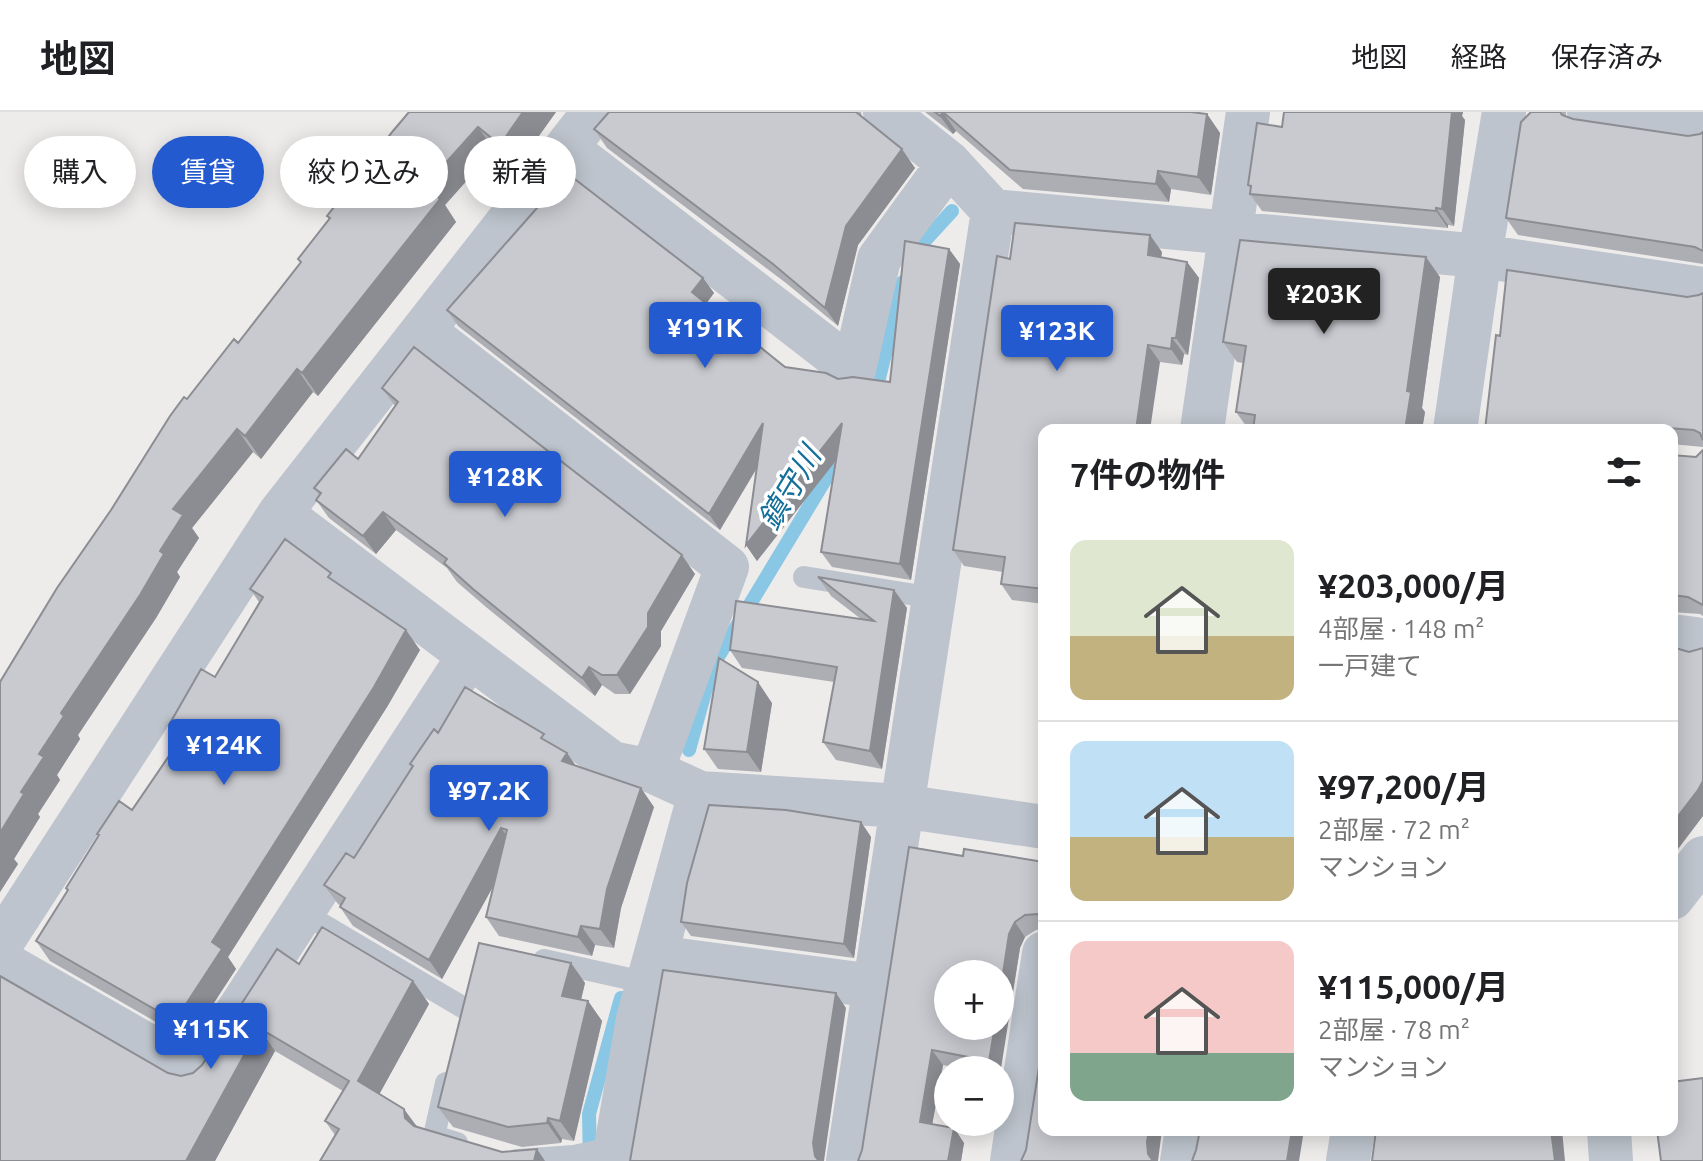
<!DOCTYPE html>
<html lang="ja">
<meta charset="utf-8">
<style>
:root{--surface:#fff;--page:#f6f6f6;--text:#202124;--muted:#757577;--line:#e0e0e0;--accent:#235ad0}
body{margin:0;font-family:Ubuntu,"Noto Sans JP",sans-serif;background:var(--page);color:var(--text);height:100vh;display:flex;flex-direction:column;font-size:30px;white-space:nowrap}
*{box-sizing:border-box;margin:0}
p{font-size:26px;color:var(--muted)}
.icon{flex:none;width:44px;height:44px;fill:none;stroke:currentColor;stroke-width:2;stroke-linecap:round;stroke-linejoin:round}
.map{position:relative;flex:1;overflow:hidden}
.sheet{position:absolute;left:1038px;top:312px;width:640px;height:712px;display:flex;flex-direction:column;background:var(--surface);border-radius:16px;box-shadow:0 4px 20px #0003}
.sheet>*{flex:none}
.hud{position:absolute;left:24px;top:24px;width:760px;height:72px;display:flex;gap:16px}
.buttons{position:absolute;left:934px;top:848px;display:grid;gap:16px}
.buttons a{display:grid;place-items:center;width:80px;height:80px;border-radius:50%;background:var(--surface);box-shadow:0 4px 20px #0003;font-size:40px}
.price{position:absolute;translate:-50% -68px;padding:0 18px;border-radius:8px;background:var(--accent);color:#fff;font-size:26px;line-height:52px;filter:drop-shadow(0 2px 4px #0008)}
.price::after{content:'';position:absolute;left:50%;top:48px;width:24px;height:18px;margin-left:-12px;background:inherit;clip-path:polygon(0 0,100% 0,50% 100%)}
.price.on{background:#222;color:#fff}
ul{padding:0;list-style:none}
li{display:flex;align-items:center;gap:24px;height:200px;padding:0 32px}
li+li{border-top:2px solid var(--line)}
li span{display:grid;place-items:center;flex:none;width:224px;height:160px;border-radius:16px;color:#555}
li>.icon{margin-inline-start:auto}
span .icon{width:96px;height:96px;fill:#fffc;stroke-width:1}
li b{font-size:34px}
h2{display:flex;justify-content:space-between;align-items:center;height:96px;padding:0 32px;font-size:34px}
.pill{padding:0 28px;border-radius:36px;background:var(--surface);box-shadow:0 4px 20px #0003;font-size:28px;line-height:72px}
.pill.on{background:var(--accent);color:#fff}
header{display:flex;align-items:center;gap:48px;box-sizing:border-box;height:112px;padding:0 40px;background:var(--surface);border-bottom:2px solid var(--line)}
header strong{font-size:38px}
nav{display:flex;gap:44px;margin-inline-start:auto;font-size:28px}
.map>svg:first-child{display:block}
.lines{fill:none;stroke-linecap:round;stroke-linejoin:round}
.stream{stroke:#8ac7e5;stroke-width:14}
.service{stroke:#bdc4cd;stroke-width:22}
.minor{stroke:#bdc4cd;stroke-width:44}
.wall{fill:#acaeb3}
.shaded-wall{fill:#8c8d92}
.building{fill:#c8cad0;stroke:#8c8d92;stroke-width:2}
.labels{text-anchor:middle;stroke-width:7;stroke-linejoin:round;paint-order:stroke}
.water-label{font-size:30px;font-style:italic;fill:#146f9b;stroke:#fff}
</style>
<header>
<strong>地図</strong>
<nav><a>地図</a><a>経路</a><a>保存済み</a></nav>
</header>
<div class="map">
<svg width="1703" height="1049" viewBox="0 0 1703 1049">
<rect width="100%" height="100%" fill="#eeebeb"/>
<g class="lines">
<path class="stream" d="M909,146L952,99
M874,286L903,170
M689,638L712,555L845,335
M590,1049L589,1002L621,886"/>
<path class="service" d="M804,465L934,486
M303,801L464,896
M544,848L648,871
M446,971L434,1024L457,1031
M517,1048L574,1044L616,1035"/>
<path class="minor" d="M1589,0L1703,16
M566,36L854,258L879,147L949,51
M993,99L1480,144L1703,177
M424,219L727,455L652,659
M1202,318L1248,0
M1455,318L1480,144L1504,0
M280,401L612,651L652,659L700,681L901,694L1044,715
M1672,524L1696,527L1703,532
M1672,786L1703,746
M0,833L280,401L594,0
M656,845L874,874
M0,849L197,962L469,544
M1609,1018L1611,1049
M617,1049L616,1035L638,907L700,681
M848,1049L993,99L949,51L885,0
M1012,1049L1044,841
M1182,1049L1187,1018
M1348,1049L1353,1018"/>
</g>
<path class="wall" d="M409,0H556L516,56L494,38L445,93L456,110L318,284L313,280L261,347L253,340L192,416L199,426L177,460L180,465L156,506L78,623L80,627L57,663L60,668L38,702L40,705L14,747L18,752L0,780V570L187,287L238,231L301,151L298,147L329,107L327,104Z
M861,0L862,5L915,56L858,133L838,214L786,171L607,36L594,17Z
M925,0H1191L1207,2L1220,21L1211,83L1171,77L1169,90L1023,77L956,19L953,22Z
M1284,0H1463L1462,4L1465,8L1454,114L1448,113V116L1262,99L1250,82L1251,77L1248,73L1282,15Z
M1531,0H1566V5L1573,7L1688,24L1700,22L1703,20V152L1518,123L1506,106Z
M548,75L703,166L714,181L706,191L785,255L838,267L890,270L949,137L960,152L911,468L832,455L821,440L836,348L757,449L746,433L757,356L720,418L458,214L447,198L551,80Z
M1162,140L1161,145L1187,150L1199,166L1188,243L1184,242L1182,253L1160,250L1044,318V492L1012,488L1001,472L1003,460L964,454L953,438L1010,147Z
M1440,165L1422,296L1425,300L1422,318H1249L1236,300L1243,251L1237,250L1223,230Z
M1703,181V335L1672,332V318H1485L1500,224L1687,185L1699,183Z
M382,276L695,462L661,519V534L630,582H615L602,573L595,584L486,495L457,470L447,456L396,418L376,442L329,406L316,388L319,383L314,376L358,347L395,294Z
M1703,338V504L1700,502L1672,500V343L1696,345Z
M818,465L894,478L907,496L882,657L836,648L823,630L834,570L742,556L730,538L861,507L831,484Z
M338,472L420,538L387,595L228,845L236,857L189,929L50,849L36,829L68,779L66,776L98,724L97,722L132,698L180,628L169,613L215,565L259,490L250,477Z
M772,591L761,660L718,657L704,637Z
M438,621L550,631L567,641L576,654L654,695L621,796L614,836L595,833L592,844L499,824L486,805L493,774L442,867L353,814L340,795L341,794L338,792L324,773L354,746L412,655L410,652Z
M861,710L871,725L854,846L691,824L681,810Z
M963,744L1044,750V817L1036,818L1025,825L1020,836L1000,958H969L943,953L932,1012L954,1016L964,1031L961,1049H858Z
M571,851L585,871L581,888L588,889L602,909L574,1029L562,1027L561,1031L522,1035L453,1015L438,995Z
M299,852L413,869L429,892L379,982L418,1015L502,1040L545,1049L335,1023L325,1009L343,979L275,939L215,1049H0L168,961L181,964L193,961Z"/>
<path class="shaded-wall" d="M523,0H556L516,56L500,33Z
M943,0L956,19L953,22L940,4Z
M1452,0H1463L1462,4L1465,8L1454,114L1442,97Z
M1207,2L1220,21L1211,83L1198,65Z
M478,15L494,38L445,93L456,110L318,284L302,261L425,74Z
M902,37L915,56L858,133L838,214L825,196L846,114Z
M1158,59L1171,77L1169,90L1156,72Z
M1436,96L1448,113V116L1436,99Z
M1150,123L1162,140L1159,159L1148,143Z
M949,137L960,152L911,468L900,452Z
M1426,145L1440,165L1422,296L1425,300L1422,318H1405L1407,279Z
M1187,150L1199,166L1188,243L1176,226Z
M703,166L714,181L703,196L692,180Z
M1172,226L1184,242L1182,253L1171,237Z
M1148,233L1160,250L1150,318H1136Z
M297,257L313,280L261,347L245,324Z
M763,311L774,327L720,418L709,402Z
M842,311L853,327L757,449L746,433Z
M237,317L253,340L192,416L199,426L177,460L180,465L156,506L78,623L80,627L57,663L60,668L38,702L40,705L14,747L18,752L0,780V721L39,642L61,601L160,439L173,397Z
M383,400L396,418L376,442L363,424Z
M682,443L695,462L661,519V534L630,582L617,563L648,501Z
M894,478L907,496L882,657L870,639Z
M406,518L420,538L387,595L228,845L236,857L189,929L175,909L212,830Z
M589,555L602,573L595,584L582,566Z
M758,570L772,591L761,660L747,640Z
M567,641L580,660L562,649Z
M1703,669V704L1672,745V712Z
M641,676L654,695L621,796L614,836L600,817L607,777Z
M861,710L871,725L854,846L844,832Z
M501,716L515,735L442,867L429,848Z
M1015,810L1025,825L1020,836L1000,963V958H996L989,949L995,914H1000V881L1009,822Z
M581,814L595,833L592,844L578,825Z
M571,851L585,871L577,904L562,884Z
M413,869L429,892L374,992L358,969Z
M836,881L846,896L824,1049H818L815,1044L813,1031Z
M588,889L602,909L574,1029L560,1009Z
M259,916L275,939L215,1049H186Z
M932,938L943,953L930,1025L920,1010Z
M404,997L421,1020L405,1006Z
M548,1006L562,1027L561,1031L547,1011Z
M954,1016L964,1031L961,1049H948Z
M1149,1018H1162L1158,1049H1153L1148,1042L1147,1030Z
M1292,1018H1304L1299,1049H1287Z
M1551,1018H1562L1565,1049H1555Z
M537,1037L545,1049H534Z"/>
<path class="building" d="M409,0H523L500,33L478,15L425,74L440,87L302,261L297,257L245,324L237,317L173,397L183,403L160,439L164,442L140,483L61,601L64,604L39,642L44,645L21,680L24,682L0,721V570L57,476L111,398L170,304L184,285L187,287L234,227L238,231L301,150L298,147L330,106L327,104L393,19Z
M609,0H856L902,37L846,114L825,196L773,152L594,17Z
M935,0H1191L1207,2L1198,65L1158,59L1156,72L1010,58L943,0L940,4Z
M1284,0H1452L1442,97L1436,96V99L1250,82L1251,74L1248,73L1257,11L1282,15Z
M1531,0H1560L1562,3L1573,7L1688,24L1700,22L1703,20V139L1695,135L1506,106L1521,10Z
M563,58L703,166L692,180L785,255L826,261L838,267L853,265L890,270L905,129L949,137L900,452L821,440L842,311L746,433L763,311L709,402L447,198L552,79L548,75Z
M1015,111L1150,123L1148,143L1187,150L1176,226H1172L1171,237L1148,233L1136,318H1044V477L1001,472L1005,445L953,438L997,144L1010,147Z
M1240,128L1426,145L1407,279L1411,280L1405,318H1253L1255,303L1236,300L1246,234L1223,230Z
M1507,158L1687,185L1699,183L1703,181V328L1700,321L1694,318L1655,315L1651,318H1485L1496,223L1500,224Z
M414,235L682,443L648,501V515L617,563H602L589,555L582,566L473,477L444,451L447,447L383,400L363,424L316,388L321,381L314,376L346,337L358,347L398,290L382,276Z
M1703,338V493L1688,485L1672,483V343L1696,345Z
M285,427L331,461L328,465L406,518L374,575L212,830L222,837L175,909L36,829L68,778L66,776L99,723L97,722L119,689L132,698L184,622L169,613L201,557L215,565L263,485L250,477Z
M818,465L894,478L870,639L823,630L837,555L730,538L736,489L874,509Z
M1672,535L1689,540L1703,536V669L1698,678L1672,712Z
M719,546L758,570L747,640L704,637Z
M465,575L544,622L541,626L567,641L562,649L641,676L607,777L600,817L581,814L578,825L486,805L507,718L501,716L429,848L340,795L345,786L324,773L346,741L354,746L413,654L410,652L434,617L438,621Z
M709,693L786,698L861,710L844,832L681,810L687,771Z
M909,735L963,744L964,737L1044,750V804L1038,802L1025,803L1015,810L1009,822L1000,881V862H948V914H995L989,949L932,938L920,1010L954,1016L948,1049H858L862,1038Z
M322,815L413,869L358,969L404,997L405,1006L414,1014L502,1040L537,1037L534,1049H320L339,1017L325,1009L349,969L259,916L186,1049H0V864L168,961L181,964L193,961L202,953L277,837L299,852Z
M479,831L571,851L562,884L588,889L560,1009L548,1006L547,1011L508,1015L438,995Z
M663,858L836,881L813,1031L815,1044L819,1049H630Z
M1044,923V1018H1149L1147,1030L1148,1042L1153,1049H1021L1026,1038Z
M1703,966V1049H1661L1657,1018H1672V970Z
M1200,1018H1292L1287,1049H1192L1196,1038Z
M1376,1018H1551L1555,1049H1372Z"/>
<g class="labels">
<g class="water-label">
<text transform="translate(790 376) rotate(-59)" y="10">鎮守川</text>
</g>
</g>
</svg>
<div class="buttons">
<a>+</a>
<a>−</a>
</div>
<b class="price on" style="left:1324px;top:224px">¥203K</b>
<b class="price" style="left:705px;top:258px">¥191K</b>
<b class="price" style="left:1057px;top:261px">¥123K</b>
<b class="price" style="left:505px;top:407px">¥128K</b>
<b class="price" style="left:224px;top:675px">¥124K</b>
<b class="price" style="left:489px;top:721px">¥97.2K</b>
<b class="price" style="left:211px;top:959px">¥115K</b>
<div class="hud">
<a class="pill">購入</a>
<a class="pill on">賃貸</a>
<a class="pill">絞り込み</a>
<a class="pill">新着</a>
</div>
<section class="sheet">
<h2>7件の物件<svg class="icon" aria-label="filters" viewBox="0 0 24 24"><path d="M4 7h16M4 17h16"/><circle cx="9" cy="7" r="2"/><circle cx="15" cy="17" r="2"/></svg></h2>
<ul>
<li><span style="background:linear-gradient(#dfe7d0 60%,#c2b280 0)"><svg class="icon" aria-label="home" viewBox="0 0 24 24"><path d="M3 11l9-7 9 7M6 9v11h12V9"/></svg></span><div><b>¥203,000/月</b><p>4部屋 · 148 m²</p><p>一戸建て</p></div></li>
<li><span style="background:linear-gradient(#bfe0f5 60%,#c2b280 0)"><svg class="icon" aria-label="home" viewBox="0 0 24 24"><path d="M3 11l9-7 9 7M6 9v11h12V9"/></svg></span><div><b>¥97,200/月</b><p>2部屋 · 72 m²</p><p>マンション</p></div></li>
<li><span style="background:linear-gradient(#f6c9c9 70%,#7fa58c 0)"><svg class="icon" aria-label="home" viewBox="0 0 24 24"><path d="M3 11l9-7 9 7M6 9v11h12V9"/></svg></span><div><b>¥115,000/月</b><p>2部屋 · 78 m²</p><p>マンション</p></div></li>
</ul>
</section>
</div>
